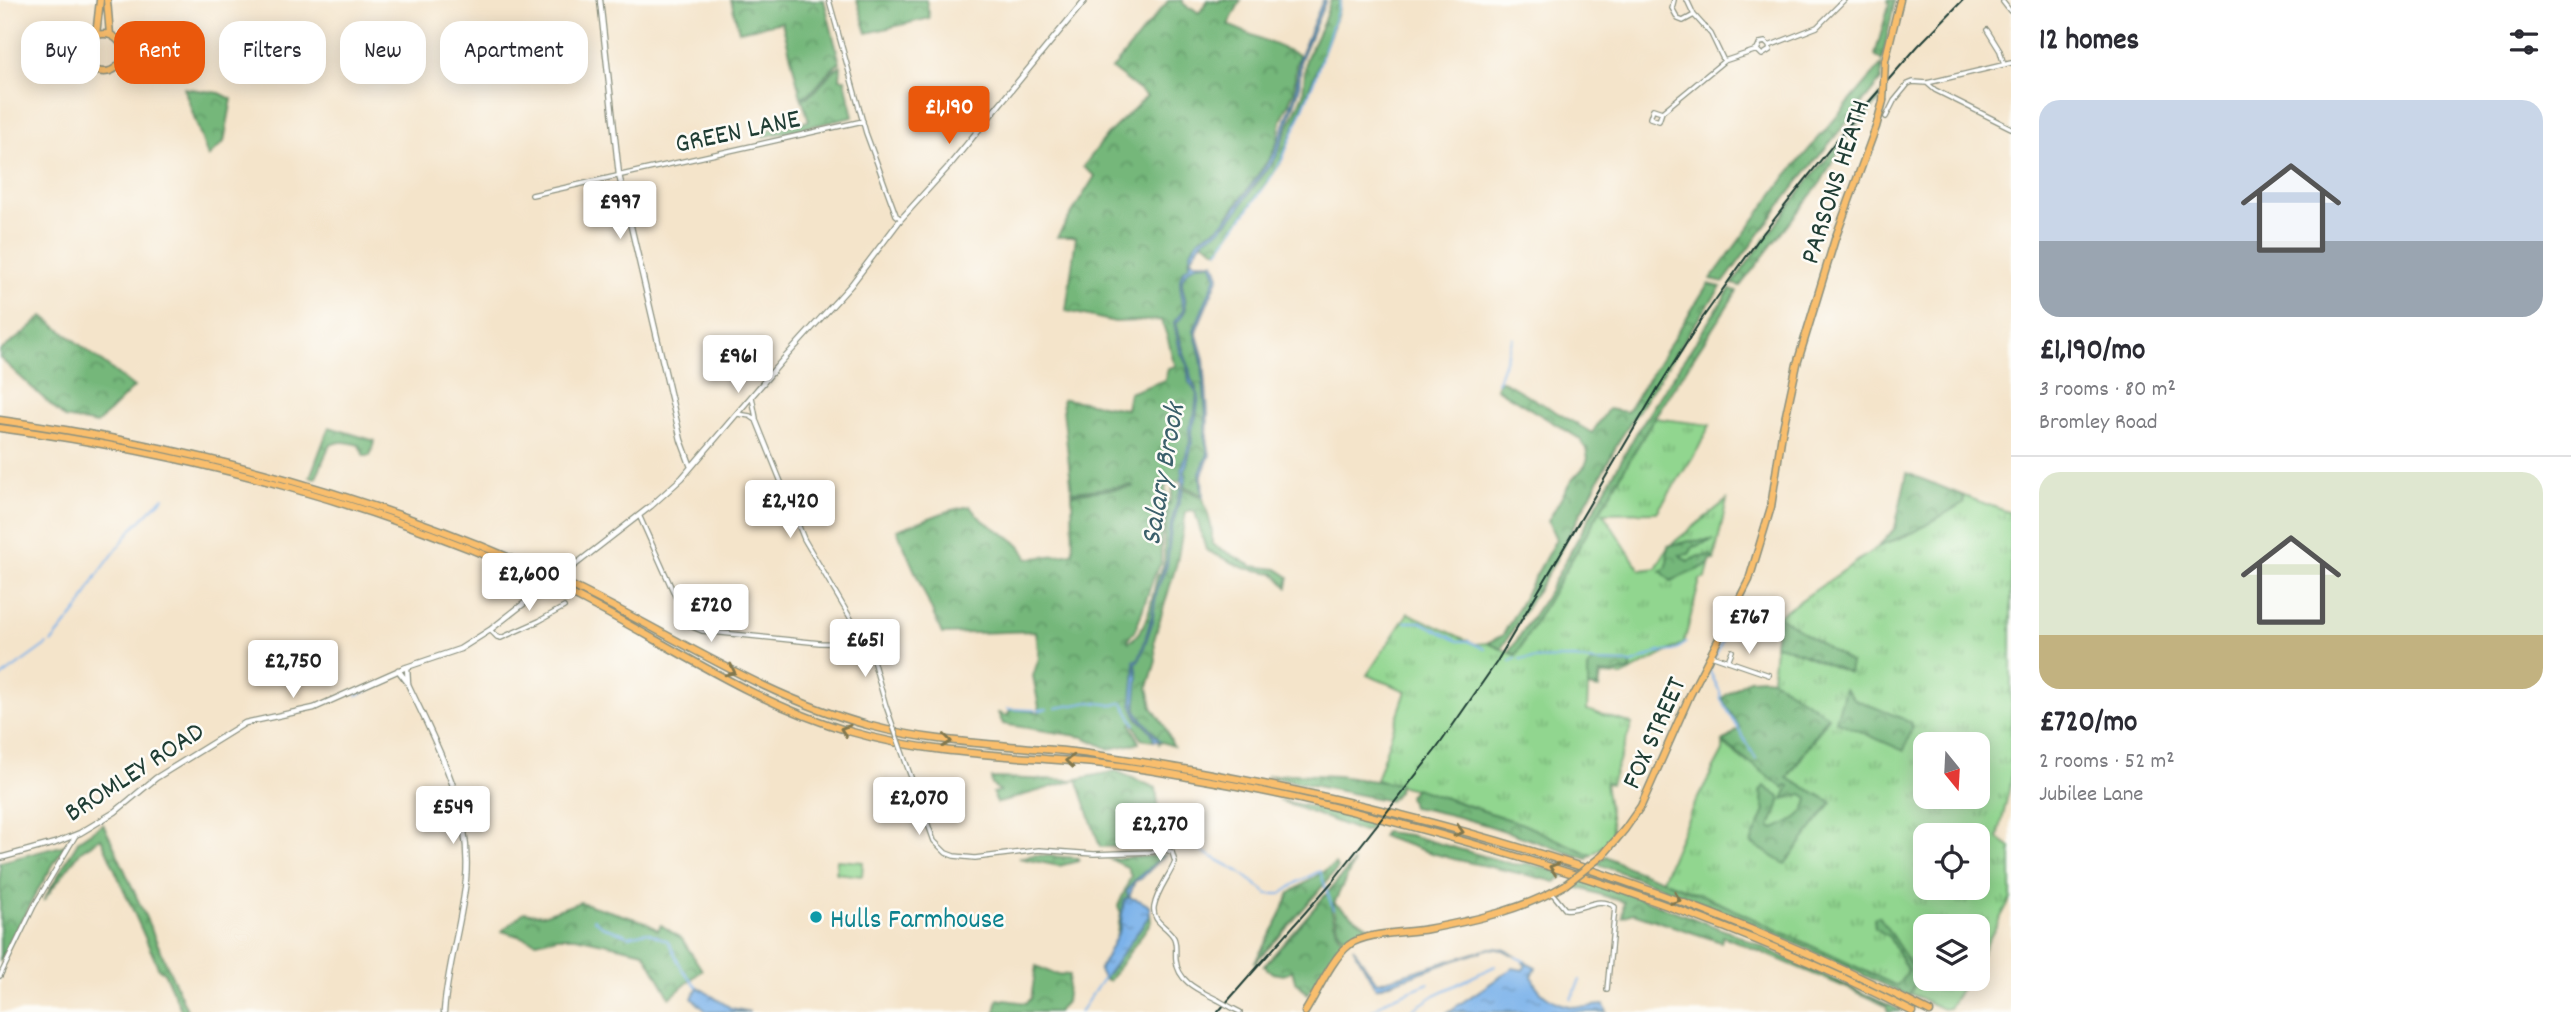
<!DOCTYPE html>
<meta charset="utf-8">
<style>
:root{--surface:#fff;--page:#f7f7f7;--text:#2b2b33;--muted:#7c7c81;--line:#e1e1e2;--accent:#ea580c}
body{margin:0;font-family:Dekko,sans-serif;background:var(--page);color:var(--text);height:100vh;display:flex;flex-direction:column;font-size:26px;white-space:nowrap}
*{box-sizing:border-box;margin:0}
p{font-size:23px;color:var(--muted)}
.icon{flex:none;width:38px;height:38px;fill:none;stroke:currentColor;stroke-width:2;stroke-linecap:round;stroke-linejoin:round}
.map{position:relative;flex:1;overflow:hidden}
.drawer{display:flex;flex-direction:column;background:var(--surface);width:560px}
.drawer>*{flex:none}
.guide{position:absolute;left:21px;top:21px;width:665px;height:63px;display:flex;gap:14px}
.needle{width:46px;rotate:162deg}
.tools{position:absolute;left:1913px;top:732px;display:grid;gap:14px}
.tools a{display:grid;place-items:center;width:77px;height:77px;border-radius:14px;background:var(--surface);box-shadow:0 4px 18px #0003;font-size:35px}
.price{position:absolute;translate:-50% -60px;padding:0 16px;border-radius:7px;background:#fff;color:#222;font-size:23px;line-height:46px;filter:drop-shadow(0 2px 4px #0008)}
.price::after{content:'';position:absolute;left:50%;top:42px;width:21px;height:16px;margin-left:-10px;background:inherit;clip-path:polygon(0 0,100% 0,50% 100%)}
.price.on{background:var(--accent);color:#fff}
ul{padding:0;list-style:none}
li{display:grid;align-content:center;gap:14px;height:371px;padding:0 28px}
li+li{border-top:2px solid var(--line)}
li span{display:grid;place-items:center;height:217px;border-radius:21px;color:#555}
li>.icon{margin-inline-start:auto}
span .icon{width:126px;height:126px;fill:#fffc;stroke-width:1}
li b{font-size:30px}
h2{display:flex;justify-content:space-between;align-items:center;height:84px;padding:0 28px;font-size:30px}
.pill{padding:0 24px;border-radius:21px;background:var(--surface);box-shadow:0 4px 18px #0003;font-size:24px;line-height:63px}
.pill.on{background:var(--accent);color:#fff}
main{display:flex;flex:1;min-height:0}
.map>svg:first-child{display:block}
.grass{fill:url(#grass-tufts);stroke:#588a62;stroke-width:2;fill-rule:evenodd}
.forest{fill:url(#forest-crowns);stroke:#4a7a57;stroke-width:2;fill-rule:evenodd}
.pitch{fill:#91d68f;stroke:#588a62;stroke-width:2}
.water{fill:url(#water-ripples);stroke:#4d788f;stroke-width:2}
.lines{fill:none;stroke-linecap:round;stroke-linejoin:round}
.stream{stroke:#7bb2ea;stroke-width:2}
.minor-casing{stroke:#8a907f;stroke-width:6}
.tertiary-casing{stroke:#8a907f;stroke-width:7}
.primary-casing{stroke:#8a907f;stroke-width:9}
.trunk-casing{stroke:#8a907f;stroke-width:9}
.minor{stroke:#fff;stroke-width:3.5}
.tertiary{stroke:#fff;stroke-width:4.5}
.primary{stroke:#f9be6d;stroke-width:6}
.trunk{stroke:#f9be6d;stroke-width:6}
.rail{stroke:#1f3d34;stroke-width:2}
.minor-bridge-casing{stroke:#8a907f;stroke-width:6;stroke-linecap:butt}
.tertiary-bridge-casing{stroke:#8a907f;stroke-width:7;stroke-linecap:butt}
.primary-bridge-casing{stroke:#8a907f;stroke-width:9;stroke-linecap:butt}
.minor-bridge{stroke:#fff;stroke-width:3.5}
.tertiary-bridge{stroke:#fff;stroke-width:4.5}
.primary-bridge{stroke:#f9be6d;stroke-width:6}
.oneway{stroke:#81774e}
.culture-dot{fill:#0f9aa8;stroke:#fdfcf7;stroke-width:2.5}
.labels{text-anchor:middle;stroke-width:5;stroke-linejoin:round;paint-order:stroke}
.street-label{font-size:28px;fill:#1f3d34;stroke:#fdfcf7}
.culture-label{font-size:28px;fill:#0d838f;stroke:#fdfcf7;text-anchor:start}
.water-label{font-size:30px;font-style:italic;fill:#3b606b;stroke:#fdfcf7}
</style>
<main>
<div class="map">
<svg width="2011" height="1012" viewBox="0 0 2011 1012">
<defs>
<pattern id="grass-tufts" width="24" height="20" patternUnits="userSpaceOnUse" patternTransform="scale(1.75)"><rect width="24" height="20" fill="#91d68f"/><path d="M3 7l-1-3M5 7V3M7 7l1-3M15 17l-1-3M17 17v-4M19 17l1-3" fill="none" stroke="#76af76"/></pattern>
<pattern id="forest-crowns" width="20" height="18" patternUnits="userSpaceOnUse" patternTransform="scale(1.75)"><rect width="20" height="18" fill="#74b77a"/><path d="M2 6a3 3 0 1 1 6 0M12 15a3 3 0 1 1 6 0" fill="none" stroke="#5f9665"/></pattern>
<pattern id="water-ripples" width="26" height="14" patternUnits="userSpaceOnUse" patternTransform="scale(1.75)"><rect width="26" height="14" fill="#7bb2ea"/><path d="M2 4q2-2 4 0t4 0M15 11q2-2 4 0t4 0" fill="none" stroke="#6492be"/></pattern>
</defs>
<rect width="100%" height="100%" fill="#fdfcf7"/>
<filter id="ink" filterUnits="userSpaceOnUse"><feTurbulence type="fractalNoise" baseFrequency=".0143" numOctaves="2"/><feDisplacementMap in="SourceGraphic" scale="14" xChannelSelector="R" yChannelSelector="G"/><feConvolveMatrix kernelMatrix="1 2 1 2 8 2 1 2 1" color-interpolation-filters="sRGB"/></filter>
<filter id="wash" filterUnits="userSpaceOnUse"><feTurbulence type="fractalNoise" baseFrequency=".00686" numOctaves="4" result="noise"/><feDisplacementMap in="SourceGraphic" scale="28" xChannelSelector="R" yChannelSelector="G"/><feGaussianBlur stdDeviation="1.57" result="paint"/><feColorMatrix in="noise" values="0 0 0 0 0 0 0 0 0 0 0 0 0 0 0 0 0 1.4 0 .05"/><feComposite in="paint" operator="in"/></filter>
<g filter="url(#wash)">
<rect width="100%" height="100%" fill="#f4e4ca"/>
<path class="grass" d="M1654,418L1710,425L1698,449L1657,512L1603,513L1640,570L1656,568L1668,547L1727,500L1714,560L1710,561L1706,578L1700,580L1684,643L1622,676L1601,675L1599,689L1588,687L1587,710L1632,724L1611,784L1605,783L1613,835L1601,848L1591,855C1522,823 1451,795 1376,780L1406,691L1367,675L1408,613L1475,644L1488,643L1516,655Z
M1964,496L2011,513V781L1998,838L2011,848V898L1978,960V926H1925V978H1967L1949,1008L1943,1009L1870,974L1679,892L1661,882L1692,809L1723,751V744L1748,763L1757,759L1787,779L1828,718L1773,683L1772,679L1778,616L1878,547L1914,532L1963,503ZM1925,744H1978V796H1925ZM1925,835H1978V887H1925Z"/>
<path class="forest" d="M731,0H824L840,63C824,70 820,91 801,97L782,22L739,31Z
M857,0H926L930,18L867,33Z
M1183,0V3L1190,9L1192,8L1199,13L1208,0L1219,2L1220,0H1241L1228,25L1299,55L1296,65L1294,91L1281,121L1277,143L1271,156L1221,226L1201,237L1194,245L1189,259L1190,265C1173,276 1184,293 1183,311L1174,322L1180,351L1187,364L1189,382L1197,393L1195,413L1189,429L1190,442L1182,468L1184,478L1181,481L1167,483L1165,489L1169,507L1173,488L1179,486L1203,498L1212,529V544L1252,566L1277,569L1289,577L1287,587L1274,573L1244,568L1206,550L1195,512L1192,510L1186,512L1177,562L1154,640L1156,661L1148,687L1152,707L1165,727L1173,746L1162,742L1159,744C1159,731 1143,725 1137,713C1134,708 1137,672 1136,661C1135,666 1132,708 1135,715C1141,725 1153,727 1154,741L1141,739L1133,722L1131,724L1139,743L1109,749L1084,737L1003,724L998,713L1007,716L1011,709L1040,712L1033,676L1039,658L1036,631L942,634L897,530L948,511L970,506C983,529 1021,535 1027,559L1073,553L1072,494L1133,487L1132,485L1072,492L1062,400L1065,399L1126,409L1129,393L1165,380L1168,368L1176,366C1170,355 1172,354 1169,343C1167,334 1164,330 1162,320L1115,322L1066,311L1076,237H1057L1095,176L1083,167L1108,134L1147,96L1112,69L1168,1ZM1168,509C1168,517 1165,527 1164,537C1163,551 1168,564 1157,576C1152,597 1149,629 1129,642L1127,640L1136,629L1154,576L1161,563V538Z
M1331,0H1341L1336,19L1280,164L1218,251L1202,241L1226,224L1273,162L1303,94L1306,59L1323,23Z
M1888,0H1895L1882,61L1875,55L1889,5Z
M1882,64L1881,80L1793,188L1724,282L1711,279L1787,175Z
M841,66L840,79H845L853,117L763,137L762,131L809,121L802,99C822,92 825,72 841,66Z
M184,88L220,93L232,99L224,142L208,157Z
M1880,95V100L1846,138L1821,182L1740,286L1732,284L1810,178Z
M1209,263L1213,265L1216,279L1194,330L1202,364L1208,454L1200,473L1202,495L1184,486L1186,480L1185,471L1191,448V431L1197,413V389L1191,379L1176,322C1179,319 1182,317 1184,314C1192,298 1173,282 1188,270C1195,264 1199,263 1209,263Z
M1708,284L1721,287L1690,331L1620,439L1553,565L1501,649L1488,643L1503,635L1556,539L1548,521L1571,481L1585,466L1588,458L1586,449L1580,439L1496,388L1500,380L1508,384L1592,433L1608,409L1627,412Z
M1730,289L1737,291L1654,418L1516,655L1509,652L1546,596L1638,430Z
M43,316L134,387L97,424L65,418L0,358V351L24,333Z
M329,427L375,441L370,456H364L359,445C347,442 340,440 329,446L316,478L310,477Z
M1907,473L1964,496L1963,503L1914,532L1878,547L1895,528Z
M1714,540L1693,547L1689,554L1680,555L1688,561L1699,556L1711,555L1714,560L1710,561V564L1671,581L1661,571L1667,567L1668,546L1689,541Z
M1778,616L1851,663L1849,673L1788,648L1775,645Z
M1592,662L1631,663V670L1614,674L1600,673L1598,688L1588,687V669Z
M1764,678L1772,679L1828,716L1787,778L1832,802L1785,864L1751,843L1765,811L1760,792L1764,786L1780,797C1781,808 1773,816 1770,827L1774,829C1790,822 1806,817 1808,798L1802,794L1783,799L1789,786L1786,785L1784,788L1723,742L1740,728L1722,698L1749,679Z
M1845,689L1854,699L1911,722L1912,728L1904,751L1836,721Z
M1116,771L1156,788L1162,837L1134,846L1100,847L1077,779Z
M1293,774L1337,776L1399,784L1398,791L1390,801L1266,776Z
M991,778L1076,780L997,803L993,793L1000,791L992,785Z
M1415,788L1523,824L1591,855L1587,859C1529,840 1473,817 1412,807L1409,796Z
M1278,800L1375,820L1367,831H1360Z
M103,824L112,842L188,1012H182L164,972L159,969L101,838L81,851L43,901L79,840Z
M1384,832L1409,835L1512,864L1522,865L1525,863L1567,874L1555,882C1506,868 1455,863 1408,845C1399,842 1390,840 1382,836Z
M65,845L36,893L0,962V862Z
M1034,855L1079,858V861L1059,866L1019,858Z
M1165,855L1135,880L1127,891L1128,898L1125,900L1124,910L1116,937L1121,913L1118,906L1131,876L1127,867L1110,859Z
M1606,856L1625,866L1707,897L1897,986L1908,971L1889,937L1875,928L1874,918L1879,916L1913,968L1915,983L1909,996L1744,920L1667,889L1597,864Z
M1354,862L1334,903L1373,930L1354,933L1346,939L1339,931L1333,904L1331,907L1337,932L1344,941L1336,948L1308,994L1295,981L1292,970L1284,975L1273,973L1266,968V965L1263,967Z
M1335,864L1338,868L1281,935L1254,963L1276,925L1290,893Z
M1583,876L1737,935L1902,1011L1888,1012L1886,1006L1866,996L1723,936L1721,942L1633,913L1622,917L1624,902L1569,885Z
M580,902L645,922L658,930L661,925L682,939L702,970L670,998L644,952L576,937H557L537,942L502,931L524,912L543,915Z
M1150,913L1151,922L1109,981L1104,979Z
M1036,966L1054,974L1069,975L1066,1002L1057,1012H995L998,999L1026,1003L1031,999Z"/>
<path class="pitch" d="M837,860L863,862L862,876L836,873Z"/>
<path class="water" d="M1323,0H1326L1301,59L1299,90L1276,157L1252,188L1239,209L1220,230L1202,241L1191,259L1195,262H1214L1219,276L1196,331L1204,359L1208,414L1207,438L1210,455L1202,475L1203,497L1200,473L1208,454L1205,439L1206,416L1202,360L1194,330L1216,276L1212,264C1204,262 1197,263 1191,268C1173,282 1188,291 1185,310C1184,316 1179,319 1176,324L1183,352L1189,366L1191,379L1199,396L1196,417L1191,431L1192,444L1185,471L1186,480L1184,486L1182,485V468L1190,442L1189,428L1195,413L1197,394L1189,382L1187,365L1180,351L1174,322L1183,311C1184,293 1172,276 1190,265L1191,251L1199,239L1218,228L1232,213L1274,154L1296,92L1299,58Z
M1181,488L1183,489L1171,530L1167,566L1157,589L1152,623L1140,659L1136,663L1138,678L1135,710L1160,741H1154C1153,725 1136,722 1133,708C1130,694 1137,677 1134,661L1139,658L1144,644L1152,615L1156,589L1167,560L1169,531Z
M1165,855L1141,879L1135,881L1129,898C1138,899 1145,901 1150,908L1149,916L1104,979L1099,971L1120,929L1124,900L1128,898L1127,891L1135,880Z
M1353,947L1376,981L1379,982L1491,948L1503,949L1517,957L1504,950L1490,948L1376,988Z
M1524,961L1536,967L1532,976C1538,998 1565,1009 1587,1007C1593,1006 1598,1005 1604,1005L1607,1012H1448L1513,968L1523,970L1526,965L1523,963Z
M698,987L731,1008L750,1012H707L692,998Z"/>
<g class="lines">
<path class="stream" d="M1218,251L1268,182L1282,160L1314,81L1341,0
M1497,383L1513,338
M1405,622H1421L1458,641H1468L1485,649
M51,643L80,607L96,577L131,530L164,497
M1520,659L1575,658L1595,662L1633,663L1659,652L1674,651L1686,643
M1713,660L1737,611
M1510,661L1516,658
M1711,666L1709,670L1719,690
M0,678L47,644
M1720,692L1721,699L1756,759
M357,695L391,680
M1123,703L1135,724
M1056,708L1090,702L1113,705L1121,703
M1007,709L1036,710
M1039,710L1047,709
M1179,842L1188,844L1240,872L1268,894H1281L1298,882L1320,871L1333,909
M594,919C601,930 617,929 628,936L647,932L668,941L682,969L697,987
M1516,957L1524,961
M1571,999L1580,980
M1080,1012L1104,977
M1370,1012L1389,999L1429,983
M1409,1012L1435,995L1495,966"/>
</g>
</g>
<g filter="url(#ink)">
<g class="lines">
<defs>
<path id="minor" d="M829,0L866,133L896,215L901,219
M1674,0L1672,8L1678,19L1683,21L1694,15
M1687,0L1694,15L1711,34L1724,61
M2003,2L2010,11
M1987,30L2000,51L2004,65
M1757,50L1762,55L1770,50L1769,46L1817,27L1844,0
M38,70L50,54L58,33L85,49
M1927,83L1935,90L2011,128
M1662,112L1653,109L1650,118L1659,121L1662,112L1724,61L1757,50L1760,43L1765,42L1769,46
M1886,117L1894,101L1908,84L1913,82L1927,83L2011,63
M532,195L863,121
M752,397L756,418
M738,414L750,416L756,420L804,539L871,653L886,706
M639,515L685,618L690,626L702,631L820,643L867,644
M490,630L497,637L501,638L539,621L564,607
M1711,655L1769,675
M1728,661L1732,651
M907,766L934,841L946,853L954,856L975,858L1039,850L1094,854L1152,852L1163,849L1172,852L1175,862C1169,877 1157,890 1154,907C1152,923 1168,926 1174,938C1177,945 1175,954 1176,960C1178,983 1201,991 1218,1000
M1552,893L1565,909C1583,912 1597,894 1615,907L1607,990
M0,976L34,906L76,835
M1234,1009L1240,1012"/>
<path id="tertiary" d="M600,0L619,175L681,440L691,467
M571,568L651,506L682,478L780,363L851,285L901,219L949,166L1085,0
M407,667L408,684C437,746 472,807 466,879C462,923 447,967 444,1012
M398,670L408,683
M0,858L55,843L80,833L115,812L156,778L245,723L314,708L404,668L460,649L490,630L531,598"/>
<path id="primary" d="M107,0L110,35
M85 53a19 19 0 1 1 38 0a19 19 0 1 1-38 0Z
M96,35L100,0
M1885,61L1900,0
M1603,855L1625,829L1641,806L1690,695L1749,580L1771,507L1782,433L1797,364L1835,239L1876,127L1883,101
M1305,1012C1317,993 1332,958 1349,945C1365,932 1407,933 1428,929C1475,920 1523,910 1565,885"/>
<path id="trunk" d="M0,420C189,446 375,496 549,575C658,624 755,695 871,726C938,744 1006,744 1074,752C1114,757 1155,764 1195,771C1450,816 1699,893 1930,1012
M0,428C189,453 380,504 553,585C654,633 744,701 852,732C928,754 1005,755 1083,762C1120,765 1157,771 1193,778C1300,796 1404,823 1508,854C1647,895 1784,945 1913,1012"/>
</defs>
<use href="#minor" class="minor-casing"/>
<use href="#tertiary" class="tertiary-casing"/>
<use href="#primary" class="primary-casing"/>
<use href="#trunk" class="trunk-casing"/>
<use href="#minor" class="minor"/>
<use href="#tertiary" class="tertiary"/>
<use href="#primary" class="primary"/>
<use href="#trunk" class="trunk"/>
<path class="rail" d="M1218,1012L1332,882L1437,748L1496,663L1658,388L1701,320L1761,236L1847,127L1918,46L1963,0"/>
<defs>
<path id="minor-bridge" d="M886,706L907,766
M1218,1000L1234,1009"/>
<path id="tertiary-bridge" d="M531,598L571,568"/>
<path id="primary-bridge" d="M1883,101L1885,61
M1565,885L1603,855"/>
</defs>
<use href="#minor-bridge" class="minor-bridge-casing"/>
<use href="#tertiary-bridge" class="tertiary-bridge-casing"/>
<use href="#primary-bridge" class="primary-bridge-casing"/>
<use href="#minor-bridge" class="minor-bridge"/>
<use href="#tertiary-bridge" class="tertiary-bridge"/>
<use href="#primary-bridge" class="primary-bridge"/>
</g>
<defs><path id="oneway-chevron" d="M-2-3.5L2.5 0L-2 3.5" fill="none" stroke-width="1.6" stroke-linecap="round" stroke-linejoin="round" transform="scale(1.75)"/></defs>
<g class="oneway">
<use href="#oneway-chevron" transform="translate(731 671) rotate(27)"/>
<use href="#oneway-chevron" transform="translate(845 730) rotate(-162)"/>
<use href="#oneway-chevron" transform="translate(947 741) rotate(7)"/>
<use href="#oneway-chevron" transform="translate(1070 761) rotate(-176)"/>
<use href="#oneway-chevron" transform="translate(1459 831) rotate(16)"/>
<use href="#oneway-chevron" transform="translate(1554 868) rotate(-162)"/>
<use href="#oneway-chevron" transform="translate(1676 899) rotate(20)"/>
</g>
</g>
<circle class="culture-dot" cx="816" cy="917" r="7"/>
<g class="labels">
<g class="street-label">
<text transform="translate(737 129) rotate(-12)" y="10">GREEN LANE</text>
<text transform="translate(1833 181) rotate(-72)" y="10">PARSONS HEATH</text>
<text transform="translate(1652 732) rotate(-66)" y="10">FOX STREET</text>
<text transform="translate(133 770) rotate(-33)" y="10">BROMLEY ROAD</text>
</g>
<g class="culture-label">
<text x="830" y="927">Hulls Farmhouse</text>
</g>
<g class="water-label">
<text transform="translate(1161 474) rotate(-80)" y="10">Salary Brook</text>
</g>
</g>
</svg>
<div class="tools">
<a><svg class="needle" viewBox="-14 -14 28 28"><path d="M0-13l5 13h-10z" fill="#e53935"/><path d="M0 13l5-13h-10z" fill="#7c7c81"/></svg></a>
<a><svg class="icon" aria-label="locate" viewBox="0 0 24 24"><circle cx="12" cy="12" r="6"/><path d="M12 2v4M12 18v4M2 12h4M18 12h4"/></svg></a>
<a><svg class="icon" aria-label="layers" viewBox="0 0 24 24"><path d="M12 4l9 5-9 5-9-5zM3 14l9 5 9-5"/></svg></a>
</div>
<b class="price on" style="left:949px;top:146px">£1,190</b>
<b class="price" style="left:620px;top:241px">£997</b>
<b class="price" style="left:738px;top:395px">£961</b>
<b class="price" style="left:790px;top:540px">£2,420</b>
<b class="price" style="left:529px;top:613px">£2,600</b>
<b class="price" style="left:711px;top:644px">£720</b>
<b class="price" style="left:1749px;top:656px">£767</b>
<b class="price" style="left:865px;top:679px">£651</b>
<b class="price" style="left:293px;top:700px">£2,750</b>
<b class="price" style="left:919px;top:837px">£2,070</b>
<b class="price" style="left:453px;top:846px">£549</b>
<b class="price" style="left:1160px;top:863px">£2,270</b>
<div class="guide">
<a class="pill">Buy</a>
<a class="pill on">Rent</a>
<a class="pill">Filters</a>
<a class="pill">New</a>
<a class="pill">Apartment</a>
</div>
</div>
<section class="drawer">
<h2>12 homes<svg class="icon" aria-label="filters" viewBox="0 0 24 24"><path d="M4 7h16M4 17h16"/><circle cx="9" cy="7" r="2"/><circle cx="15" cy="17" r="2"/></svg></h2>
<ul>
<li><span style="background:linear-gradient(#c9d6e8 65%,#9aa5b1 0)"><svg class="icon" aria-label="home" viewBox="0 0 24 24"><path d="M3 11l9-7 9 7M6 9v11h12V9"/></svg></span><div><b>£1,190/mo</b><p>3 rooms · 80 m²</p><p>Bromley Road</p></div></li>
<li><span style="background:linear-gradient(#dfe7d0 75%,#c2b280 0)"><svg class="icon" aria-label="home" viewBox="0 0 24 24"><path d="M3 11l9-7 9 7M6 9v11h12V9"/></svg></span><div><b>£720/mo</b><p>2 rooms · 52 m²</p><p>Jubilee Lane</p></div></li>
</ul>
</section>
</main>
